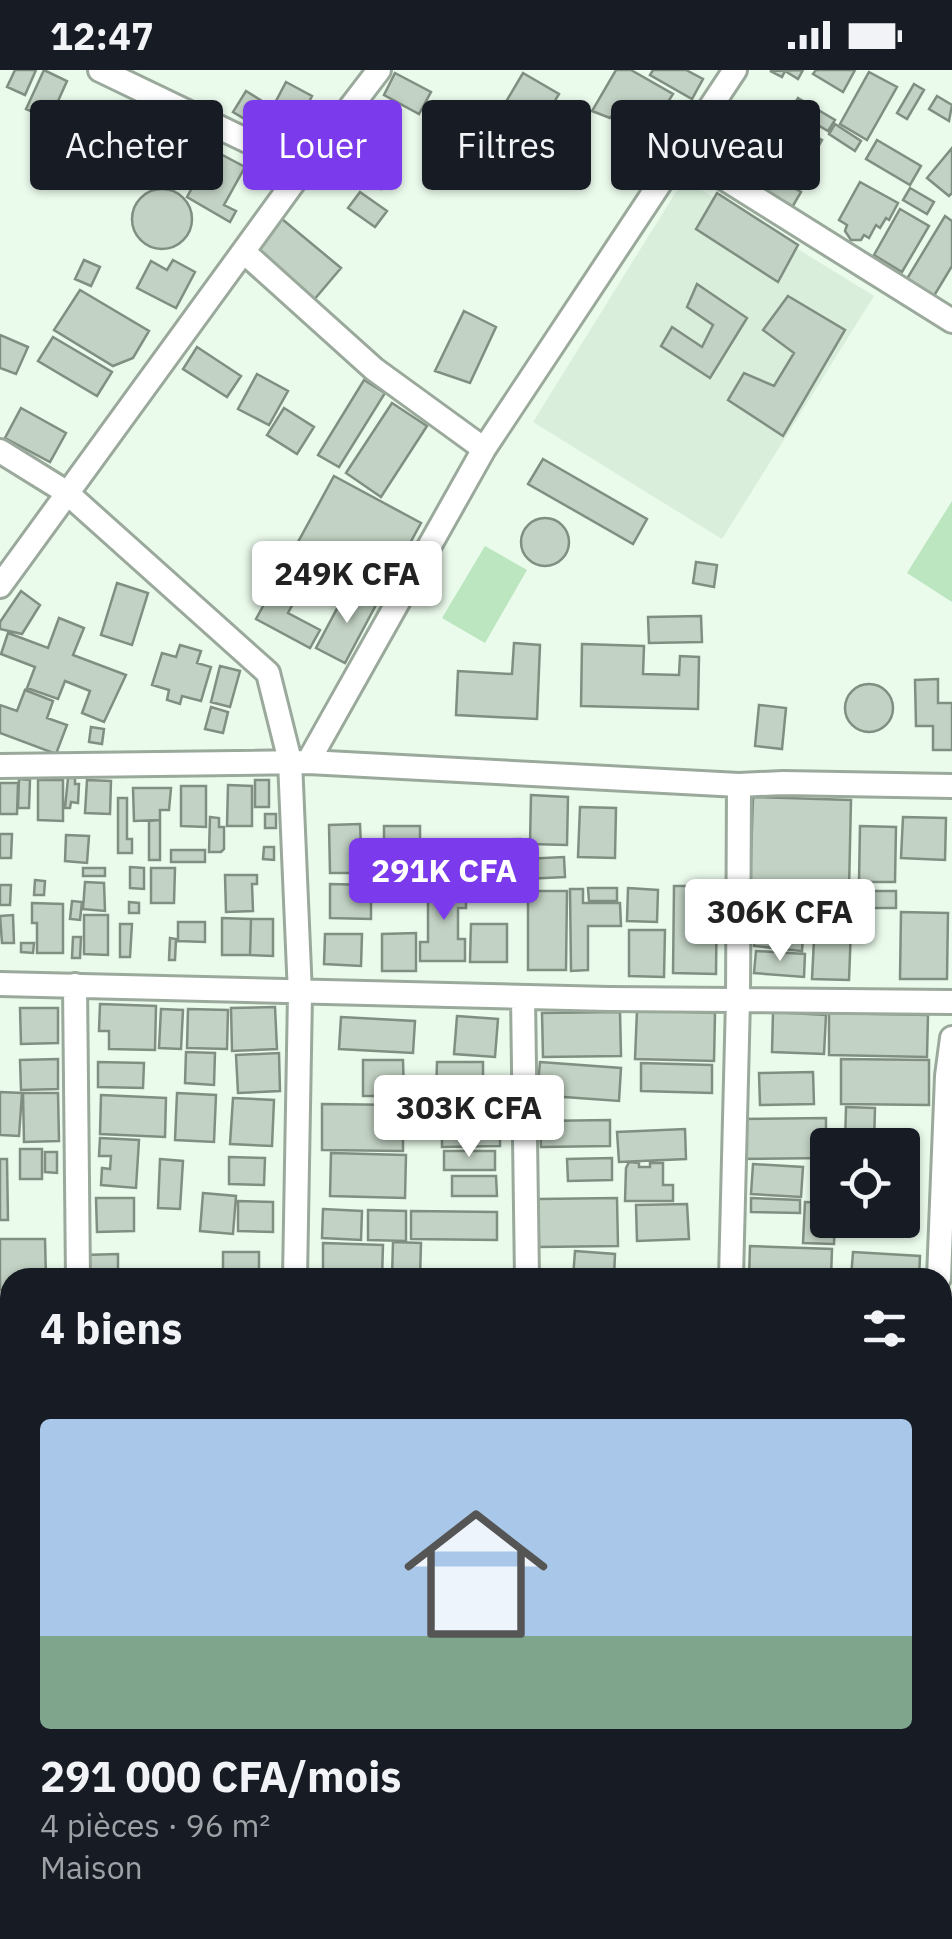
<!DOCTYPE html>
<html lang="fr">
<meta charset="utf-8">
<style>
:root{--surface:#171b24;--page:#242831;--text:#f1f3f6;--muted:#9ea1a6;--accent:#7c3aed}
body{margin:0;font-family:"IBM Plex Sans",sans-serif;background:var(--page);color:var(--text);height:100vh;display:flex;flex-direction:column;font-size:38px;white-space:nowrap}
*{box-sizing:border-box;margin:0}
p{font-size:32px;color:var(--muted)}
.icon{flex:none;width:55px;height:55px;fill:none;stroke:currentColor;stroke-width:2;stroke-linecap:round;stroke-linejoin:round}
.map{position:relative;flex:1;overflow:hidden}
.panel{position:absolute;left:0px;top:1198px;width:952px;height:672px;display:flex;flex-direction:column;background:var(--surface);border-radius:30px 30px 0 0;box-shadow:0 2px 8px #0004}
.panel>*{flex:none}
.guide{position:absolute;left:30px;top:30px;width:892px;height:90px;display:flex;gap:20px}
.controls{position:absolute;left:810px;top:1058px;display:grid;gap:20px}
.controls a{display:grid;place-items:center;width:110px;height:110px;border-radius:10px;background:var(--surface);box-shadow:0 2px 8px #0004;font-size:50px}
.price{position:absolute;translate:-50% -85px;padding:0 22px;border-radius:10px;background:#fff;color:#222;font-size:32px;line-height:65px;filter:drop-shadow(0 2px 5px #0008)}
.price::after{content:'';position:absolute;left:50%;top:60px;width:30px;height:22px;margin-left:-15px;background:inherit;clip-path:polygon(0 0,100% 0,50% 100%)}
.price.active{background:var(--accent);color:#fff}
ul{padding:0;list-style:none}
li{display:grid;align-content:center;gap:20px;height:530px;padding:0 40px}
li span{display:grid;place-items:center;height:310px;border-radius:10px;color:#555}
li>.icon{margin-inline-start:auto}
span .icon{width:180px;height:180px;fill:#fffc;stroke-width:1}
li b{font-size:42px}
h2{display:flex;justify-content:space-between;align-items:center;height:120px;padding:0 40px;font-size:42px}
.tag{padding:0 35px;border-radius:10px;background:var(--surface);box-shadow:0 2px 8px #0004;font-size:35px;line-height:90px}
.tag.active{background:var(--accent);color:#fff}
.status{display:flex;justify-content:space-between;align-items:center;height:70px;padding:0 50px;background:var(--surface);direction:ltr}
.status svg{height:28px;fill:currentColor}
.map>svg:first-child{display:block}
.built{fill:#d9efdc}
.green{fill:#bbe6bf}
.building{fill:#c2d2c4;stroke:#808f82;stroke-width:2.5}
.lines{fill:none;stroke-linecap:round;stroke-linejoin:round}
.street-casing{stroke:#9aa99b;stroke-width:28}
.street{stroke:#fff;stroke-width:22}
</style>
<div class="status"><b>12:47</b><svg viewBox="0 0 49 12"><path d="M0 12V9h3v3zM5 12V6h3v6zM10 12V3h3v9zM15 12V0h3v12zM26 1h20v11H26zM47 4h2v5h-2z"/></svg></div>
<div class="map">
<svg width="952" height="1869" viewBox="0 0 952 1869">
<rect width="100%" height="100%" fill="#eafaeb"/>
<path class="built" d="M684,109L874,226L722,469L533,352Z"/>
<path class="green" d="M952,431V532L907,503Z
M485,476L527,500L485,573L442,548Z"/>
<path class="building" d="M15,0H36L25,25L7,17Z
M44,0L67,11L50,49L26,39Z
M616,0H631L673,24L646,67L624,56L628,42L619,36L610,48L592,41Z
M653,0H686L703,9L692,29L650,5Z
M803,0L798,9L785,1L782,7L770,1Z
M816,0H855L843,22L813,4Z
M869,2L897,17L867,70L840,54Z
M395,3L431,22L419,44L384,25Z
M523,3L559,24L530,73L494,52Z
M286,12L312,26L301,47L275,33Z
M914,14L924,20L907,49L897,43Z
M246,21L297,53L285,73L233,42Z
M937,26L952,35L949,51L929,39Z
M798,28L835,50L828,61L791,39Z
M744,40L773,57L743,108L714,91Z
M785,49L822,70L807,97L769,76Z
M835,54L861,71L855,81L829,64Z
M362,66L400,97L381,119L343,89Z
M877,70L921,96L910,115L866,89Z
M952,78V123L949,126L927,108Z
M213,80L245,97L224,135L236,141L230,152L187,127Z
M757,91L771,98L757,123L743,116Z
M772,105L801,122L790,141L760,125Z
M860,112L898,133L889,150L886,148L880,158L876,155L869,168L864,165L861,170H851L845,161L847,155L839,150Z
M910,118L934,132L927,144L903,130Z
M132 149a30 30 0 1 1 60 0a30 30 0 1 1-60 0Z
M360,122L387,141L375,157L348,138Z
M717,123L798,175L778,212L696,159Z
M900,139L929,156L902,202L874,185Z
M945,146L952,151V196L929,234L902,217Z
M282,149L341,198L313,231L254,182Z
M84,190L100,197L91,216L75,209Z
M173,190L195,202L176,238L137,218L151,191L167,200Z
M697,214L747,248L710,308L661,276L672,257L702,277L713,255L687,237Z
M80,220L149,261L133,288L113,296L54,260Z
M788,226L845,260L783,366L728,330L744,303L774,316L794,283L763,260Z
M464,241L496,257L470,313L435,301Z
M0,265L28,277L16,304L0,298Z
M53,267L112,302L97,326L38,291Z
M197,277L241,306L227,327L183,299Z
M257,304L288,321L269,355L238,339Z
M364,310L385,323L339,397L318,385Z
M392,333L427,356L381,427L346,403Z
M21,338L66,363L50,392L5,368Z
M284,338L314,357L297,384L267,365Z
M543,389L647,449L633,474L528,414Z
M334,406L421,453L379,530L314,494L288,543L320,560L310,578L256,549Z
M521 472a24 24 0 1 1 48 0a24 24 0 1 1-48 0Z
M696,492L717,495L714,517L693,513Z
M117,513L148,523L132,575L101,565Z
M348,518L377,533L345,593L316,578Z
M21,521L40,535L22,564L0,559V552Z
M701,546L702,572L649,573L648,547Z
M59,548L84,558L73,585L126,605L104,652L82,643L90,621L65,611L58,629L27,618L35,597L1,584L8,563L48,578Z
M514,573L540,575L537,649L456,645L458,601L512,604Z
M582,574L644,576L643,604L679,605L680,586L699,587L698,639L581,636Z
M180,575L201,581L197,593L211,597L201,631L182,626L180,634L167,630L169,620L152,615L162,583L176,587Z
M220,596L240,601L230,637L211,632Z
M938,609V633H952V680H933V656H916L915,610Z
M845 638a24 24 0 1 1 48 0a24 24 0 1 1-48 0Z
M25,620L53,631L47,648L67,655L56,684L0,663V635L17,641Z
M759,635L786,638L782,679L755,676Z
M211,637L228,642L223,663L205,659Z
M91,657L104,659L102,674L89,672Z
M68,708H75V714H79L78,733L71,732L70,738H65Z
M19,709L30,710L29,738H18Z
M38,710H63V751L38,750Z
M87,710L111,711L110,744L85,743Z
M255,710H269V737H255Z
M0,713H18L17,744H0Z
M228,715L252,716V756H227Z
M181,716H206V757L181,756Z
M133,718H171L169,740H160V750L134,751Z
M531,725L568,727L567,775L530,774Z
M753,727L851,730L849,820L750,816Z
M118,728H127V769H132V783H118Z
M580,737L616,738L615,788L578,787Z
M265,744H276V758H265Z
M210,747L219,748V757H224V779L221,782H209Z
M903,747L946,748L945,790L901,788Z
M160,750V790H149V751Z
M360,754L362,803H330L329,755Z
M384,756H420V789H384Z
M860,756L896,757L895,812H859Z
M0,764H12L11,788H0Z
M66,765L89,766L87,793L65,791Z
M520,769L521,802L473,803L472,770Z
M264,777H274V790L263,789Z
M171,780H205V792H171Z
M564,787L565,807L525,809L524,789Z
M130,797L144,798V819L130,818Z
M83,798H105V806H83Z
M151,798H175L174,833H151Z
M225,805H257V814H252L253,841L226,842Z
M35,810L45,811L44,825H34Z
M85,812L104,813L105,841L83,839Z
M428,813H466V838H458V869H465V891H420V872H428Z
M330,814L371,815V849L330,848Z
M0,815H11L10,835H0Z
M674,816H717L716,904L673,903Z
M588,818H617V831H589Z
M628,818L658,820L657,852L627,851Z
M570,819H583V833H620L621,856H588V900L571,901Z
M759,819L806,823L802,881L754,876Z
M528,821H567L566,900H528Z
M870,821H896V838H870Z
M816,830L852,832L849,910L812,909Z
M72,831L82,832L80,850L70,849Z
M129,832L139,833V843H129Z
M32,833L63,834V883H37V853H32Z
M901,842L948,843L947,909H900Z
M13,845L14,873H2L0,846Z
M84,845H108V885L84,884Z
M222,848L251,849L250,885H222Z
M251,849H273V886L250,885Z
M178,852H205V872L178,871Z
M120,854H132L130,887H120Z
M471,854H507V892H470Z
M629,860H665L664,907L629,906Z
M416,863V901H382V864Z
M325,864H362L361,896L324,894Z
M73,867H81L80,888H72Z
M170,868L176,869L175,890H169Z
M21,873H34L33,883L21,882Z
M756,881L805,884L804,907L754,903Z
M100,934L156,936L155,980L109,979V961H99Z
M275,937L277,979L232,981L231,938Z
M20,938H58V973L21,974Z
M161,939L183,940L181,979L159,978Z
M188,939L228,940L227,979L187,978Z
M637,940L715,943L714,991L635,989Z
M620,942L621,986L543,987L542,943Z
M773,942L826,945L824,984L772,982Z
M829,943L928,945L927,987L829,985Z
M457,946L498,949L495,987L454,984Z
M341,947L415,951L413,983L339,979Z
M186,982L215,983L214,1015L185,1013Z
M279,983L280,1021L238,1023L236,985Z
M58,989V1019L21,1020L20,990Z
M841,989L929,990V1035L841,1034Z
M363,990H403L404,1026H363Z
M98,992L144,993L143,1018L98,1017Z
M437,992H483V1027L436,1026Z
M540,992L621,998L619,1031L537,1025Z
M641,993L712,995V1023L641,1021Z
M813,1002L814,1034L760,1035L759,1003Z
M0,1022L22,1023L19,1066L0,1065Z
M23,1023H58L59,1071L24,1072Z
M177,1023L216,1025L214,1072L175,1070Z
M101,1025L166,1028L165,1067L100,1064Z
M233,1028L274,1030L272,1076L230,1074Z
M322,1034L403,1035V1081L322,1080Z
M846,1037L875,1038L874,1075H845Z
M826,1048V1088L735,1089L734,1049Z
M610,1050V1076L541,1077L540,1051Z
M500,1051V1076L442,1077V1052Z
M685,1059L686,1089L619,1092L617,1062Z
M100,1068L139,1070L136,1118L101,1115L102,1098L110,1099L111,1086H99Z
M20,1079H42V1109H20Z
M444,1081H495V1100H444Z
M45,1082H57V1103L45,1102Z
M331,1083L406,1085L405,1128L330,1126Z
M229,1087L265,1088L264,1115L229,1114Z
M612,1088V1110L568,1111L567,1089Z
M0,1089H7L8,1150H0Z
M160,1089L183,1091L180,1139L158,1138Z
M629,1092L639,1093V1097H650V1093H663V1115H673V1131H625L626,1098Z
M753,1094L803,1097L801,1127L751,1124Z
M452,1106H496L497,1126H452Z
M203,1123L236,1126L233,1164L200,1161Z
M96,1128H134V1161L97,1162Z
M617,1128L618,1176L539,1177L538,1129Z
M751,1128L800,1130V1143L751,1142Z
M238,1131L273,1132V1162L238,1161Z
M805,1132L828,1133V1150H835L834,1174L803,1173Z
M687,1134L689,1169L637,1171L636,1135Z
M323,1139L362,1141L361,1170L322,1168Z
M368,1140L406,1141V1171L368,1170Z
M411,1141L497,1142V1170L411,1169Z
M0,1169H45L46,1208H10V1220H0Z
M393,1172L421,1173L420,1208H392Z
M323,1173L383,1175L382,1208L323,1206Z
M750,1176L832,1179L831,1208H749Z
M575,1181L615,1184L614,1208H573Z
M223,1182H259V1202H223Z
M853,1182L920,1186L919,1208H851Z
M118,1184V1208H84L83,1185Z
M0,1229H10V1277H0Z
M942,1235L952,1236V1264H942Z
M951,1269H952V1298L946,1297Z
M5,1416H10V1439H3Z
M2,1465H10V1488L0,1487Z
M1,1507L10,1508V1539L0,1538Z
M0,1603L10,1604V1637L0,1636Z
M0,1796H10V1823H0Z
M2,1845H10V1860H37V1868H3Z
M126,1860H157L156,1869H125Z
M313,1860H366V1869H314Z
M415,1860H471V1869H415Z
M545,1860H602V1869H545Z
M611,1860H647L645,1869H610Z
M797,1860H820L819,1868H797Z
M859,1860H875V1869H860Z
M652,1863L671,1865V1869H651Z"/>
<g class="lines">
<defs>
<path id="street" d="M100,0L304,98
M682,82L952,251
M244,182L374,299L484,379
M0,381L66,422L268,603L290,691L300,924L295,1208
M0,516L304,98L379,0
M308,692L484,379L735,0
M0,696L308,692L739,715L783,713L952,716
M0,914L609,929L952,932
M75,915L78,1208
M523,927L527,1208
M731,1208L738,930L739,715
M939,1208L947,1006L952,968
M0,1288H10
M942,1356L952,1358
M0,1663H10
M942,1675L952,1676
M942,1745V1858
M292,1860V1869
M509,1860V1869
M726,1860V1869
M69,1869V1860"/>
</defs>
<use href="#street" class="street-casing"/>
<use href="#street" class="street"/>
</g>
</svg>
<div class="controls">
<a><svg class="icon" aria-label="locate" viewBox="0 0 24 24"><circle cx="12" cy="12" r="6"/><path d="M12 2v4M12 18v4M2 12h4M18 12h4"/></svg></a>
</div>
<b class="price" style="left:347px;top:556px">249K CFA</b>
<b class="price active" style="left:444px;top:853px">291K CFA</b>
<b class="price" style="left:780px;top:894px">306K CFA</b>
<b class="price" style="left:469px;top:1090px">303K CFA</b>
<div class="guide">
<a class="tag">Acheter</a>
<a class="tag active">Louer</a>
<a class="tag">Filtres</a>
<a class="tag">Nouveau</a>
</div>
<section class="panel">
<h2>4 biens<svg class="icon" aria-label="filters" viewBox="0 0 24 24"><path d="M4 7h16M4 17h16"/><circle cx="9" cy="7" r="2"/><circle cx="15" cy="17" r="2"/></svg></h2>
<ul>
<li><span style="background:linear-gradient(#a9c7e8 70%,#7fa58c 0)"><svg class="icon" aria-label="home" viewBox="0 0 24 24"><path d="M3 11l9-7 9 7M6 9v11h12V9"/></svg></span><div><b>291 000 CFA/mois</b><p>4 pièces · 96 m²</p><p>Maison</p></div></li>
</ul>
</section>
</div>
